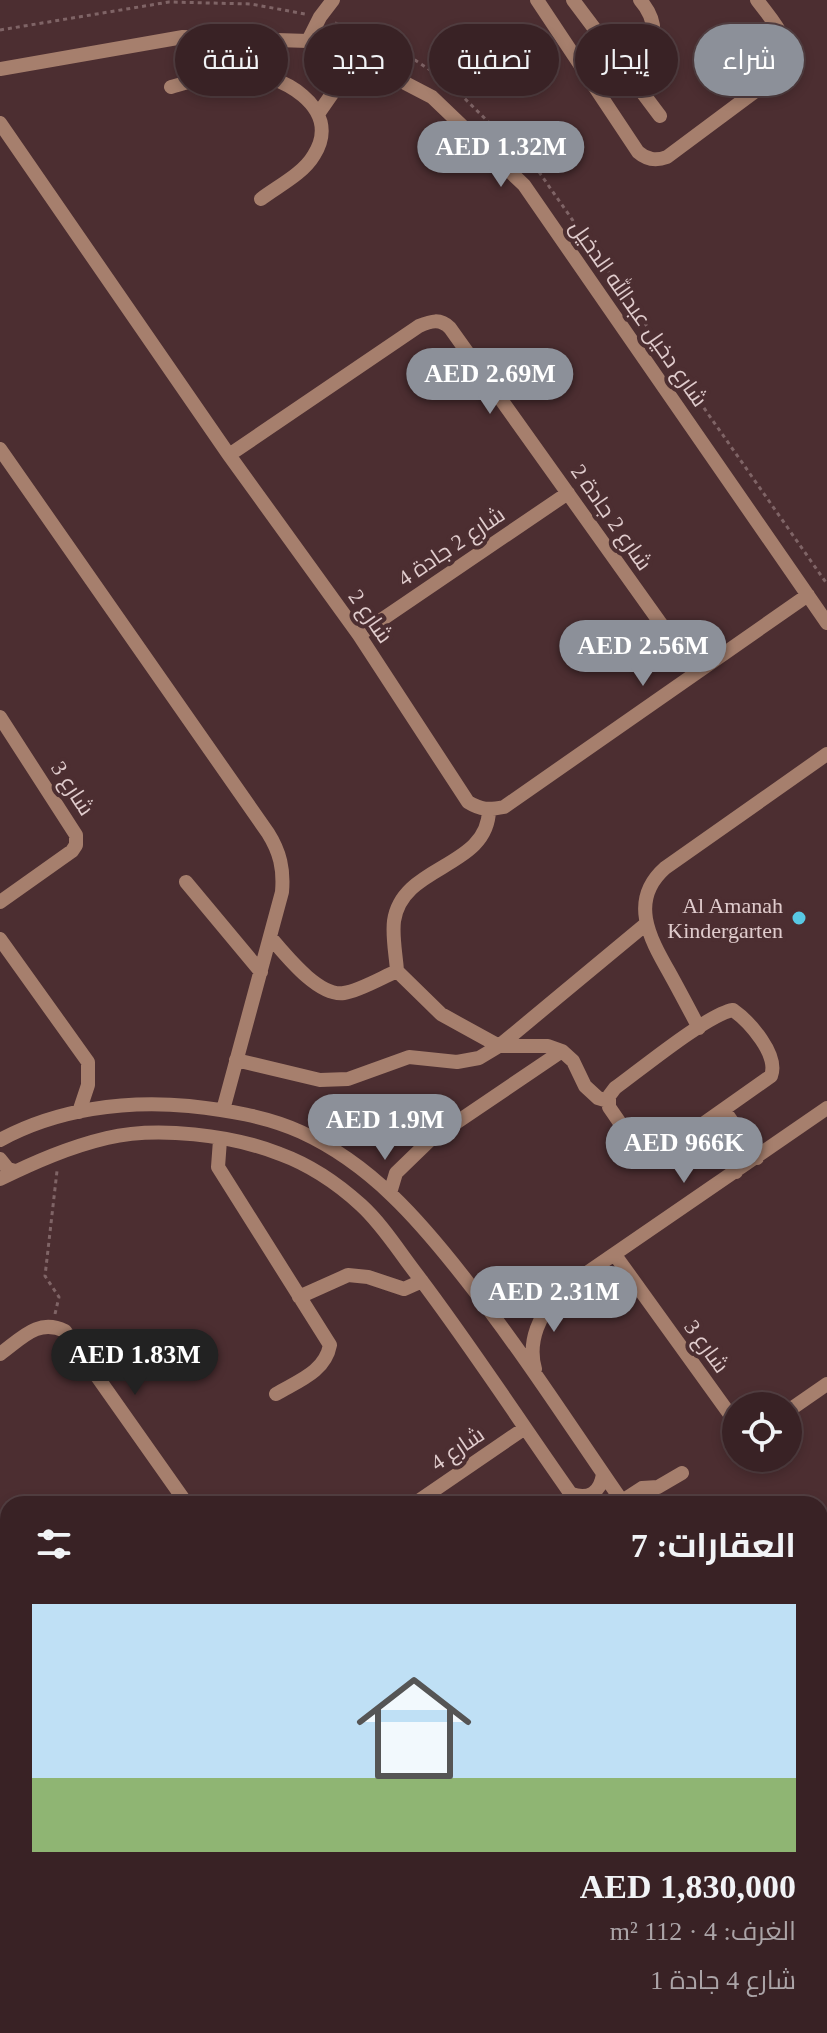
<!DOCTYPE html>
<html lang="ar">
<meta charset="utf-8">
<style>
:root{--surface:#392225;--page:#442f32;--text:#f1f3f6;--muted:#aba4a7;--line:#533f42;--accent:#8c9099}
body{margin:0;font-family:"Times New Roman",Cairo,serif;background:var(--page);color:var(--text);direction:rtl;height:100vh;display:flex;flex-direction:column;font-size:30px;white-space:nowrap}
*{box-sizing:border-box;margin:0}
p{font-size:26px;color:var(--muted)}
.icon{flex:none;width:44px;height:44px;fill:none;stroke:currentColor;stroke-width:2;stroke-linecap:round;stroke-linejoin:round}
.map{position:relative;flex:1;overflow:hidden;direction:ltr}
.details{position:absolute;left:0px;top:1496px;width:828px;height:538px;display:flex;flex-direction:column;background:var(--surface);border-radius:24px 24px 0 0;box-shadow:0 4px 12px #0003,0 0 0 2px var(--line);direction:rtl}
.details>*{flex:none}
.top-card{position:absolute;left:24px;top:24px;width:780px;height:72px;direction:rtl;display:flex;gap:16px}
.tools{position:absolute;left:722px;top:1392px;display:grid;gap:16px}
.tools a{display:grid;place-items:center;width:80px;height:80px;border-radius:50%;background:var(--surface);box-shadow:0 4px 12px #0003,0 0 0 2px var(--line);font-size:40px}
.price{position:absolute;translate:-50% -68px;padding:0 18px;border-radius:28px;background:var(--accent);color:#fff;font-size:26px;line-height:52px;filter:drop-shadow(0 2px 4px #0008)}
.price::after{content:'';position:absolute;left:50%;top:48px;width:24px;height:18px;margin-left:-12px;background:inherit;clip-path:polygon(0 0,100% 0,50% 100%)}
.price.current{background:#222;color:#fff}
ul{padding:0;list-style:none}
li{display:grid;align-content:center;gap:16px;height:424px;padding:0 32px}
li span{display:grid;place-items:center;height:248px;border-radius:0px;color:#555}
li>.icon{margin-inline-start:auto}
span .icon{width:144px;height:144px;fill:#fffc;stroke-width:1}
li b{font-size:34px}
h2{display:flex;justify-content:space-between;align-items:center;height:96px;padding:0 32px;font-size:34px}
.chip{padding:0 28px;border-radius:36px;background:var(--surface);box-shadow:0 4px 12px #0003,0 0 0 2px var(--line);font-size:28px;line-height:72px}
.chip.current{background:var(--accent);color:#fff}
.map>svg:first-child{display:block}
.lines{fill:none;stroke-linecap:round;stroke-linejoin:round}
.path{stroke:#7f6466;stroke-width:3;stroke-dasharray:4 4;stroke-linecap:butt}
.minor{stroke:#a67f6d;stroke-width:14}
.poi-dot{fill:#58c9e4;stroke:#4c2e31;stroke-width:3}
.labels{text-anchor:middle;stroke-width:8;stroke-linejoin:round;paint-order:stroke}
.street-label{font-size:22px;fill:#e0cccd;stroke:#4c2e31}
.poi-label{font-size:22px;fill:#e0cccd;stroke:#4c2e31;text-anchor:end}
</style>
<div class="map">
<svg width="827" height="2033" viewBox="0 0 827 2033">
<rect width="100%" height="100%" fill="#4c2e31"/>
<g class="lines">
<path class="path" d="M335,23L397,48L448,82L539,172L827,584
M0,30L169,2L251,4L305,14
M55,1314L59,1297L45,1276L57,1171"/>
<path class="minor" d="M537,0L638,152C647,160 656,161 667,157L781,72C797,44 773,22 757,0
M573,0L660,116
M308,41L320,17L333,0
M0,69L183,37L308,41L357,58L432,97L524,185L827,623
M629,73C656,55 662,25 640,0
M171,87C193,81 216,72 238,72C279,72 344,107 314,155C303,174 278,186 261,199
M318,114L357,58
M0,123L229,455L359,635L468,802C481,810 489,810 504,807L808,595
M0,449L268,833C280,852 284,869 282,892L223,1110
M229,455L419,326C431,321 440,318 450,328L696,673
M359,635L568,493
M0,717L76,835V845L72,851L0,902
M489,810C488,869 402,864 394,921C392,937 396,955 397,971L441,1014L499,1046H548L562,1051L573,1061L585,1086L598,1098L608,1101
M186,882L261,972
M270,937C285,954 318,997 344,993C359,991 383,977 397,971
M0,939L88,1062V1085L79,1112
M733,1010C750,1022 779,1055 771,1076L659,1155H642L609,1107V1096L615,1088C640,1070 708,1014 733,1010Z
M699,1028C689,1009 679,990 669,972C649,937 629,900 665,868L827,754
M236,1060L320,1080L348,1079L409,1057L457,1062L479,1058L499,1046L646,924
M724,1110L757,1158
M704,1124L736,1172
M0,1140C57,1109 125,1100 189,1106C226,1110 266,1116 301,1132C371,1164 420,1221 466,1280C523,1352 572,1429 624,1504
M220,1140L218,1167L330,1345C325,1372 298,1381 276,1394
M0,1159L8,1169L15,1171
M0,1179C35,1162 69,1147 107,1138C157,1126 232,1135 280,1154C310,1165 338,1184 361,1205C383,1225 400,1253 418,1276C474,1350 524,1428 578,1504
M390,1193L396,1173L429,1141L562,1051
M615,1255L736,1423
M481,1295C511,1313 533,1304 562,1290L827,1108
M299,1297L348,1275L368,1277L404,1289L422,1281
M0,1354C22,1338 38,1318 65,1331L187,1504
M535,1369C527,1341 540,1314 559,1293
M788,1411L827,1384
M571,1494C589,1500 600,1493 603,1474
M622,1501L642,1488L658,1487L682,1473
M414,1504L525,1428
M0,1633L8,1644
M820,1656L827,1652
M0,1787L8,1781
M820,1789L827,1799
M820,1851L827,1861
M0,1890L8,1901
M0,1927L8,1924
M265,2026L270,2033
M86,2033L96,2026
M445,2033L455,2026"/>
</g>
<circle class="poi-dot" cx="799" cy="918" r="8"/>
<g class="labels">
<g class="street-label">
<text transform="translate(639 313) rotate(55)" y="8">شارع دخيل عبدالله الدخيل</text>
<text transform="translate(612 517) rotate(55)" y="8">شارع 2 جادة 2</text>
<text transform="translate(451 546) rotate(-34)" y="8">شارع 2 جادة 4</text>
<text transform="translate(371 616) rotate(55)" y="8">شارع 2</text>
<text transform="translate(73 788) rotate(57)" y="8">شارع 3</text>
<text transform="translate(707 1346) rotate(54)" y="8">شارع 3</text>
<text transform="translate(457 1448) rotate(-34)" y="8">شارع 4</text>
</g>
<g class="poi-label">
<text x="783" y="913">Al Amanah<tspan x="783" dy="25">Kindergarten</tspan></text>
</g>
</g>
</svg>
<div class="tools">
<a><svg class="icon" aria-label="locate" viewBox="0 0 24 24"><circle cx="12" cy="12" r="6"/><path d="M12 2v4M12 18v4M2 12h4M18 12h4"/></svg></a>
</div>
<b class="price" style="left:501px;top:189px">AED 1.32M</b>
<b class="price" style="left:490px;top:416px">AED 2.69M</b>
<b class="price" style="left:643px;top:688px">AED 2.56M</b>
<b class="price" style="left:385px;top:1162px">AED 1.9M</b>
<b class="price" style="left:684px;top:1185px">AED 966K</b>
<b class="price" style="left:554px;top:1334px">AED 2.31M</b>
<b class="price current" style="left:135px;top:1397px">AED 1.83M</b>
<div class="top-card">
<a class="chip current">شراء</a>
<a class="chip">إيجار</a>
<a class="chip">تصفية</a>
<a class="chip">جديد</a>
<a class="chip">شقة</a>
</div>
<section class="details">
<h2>العقارات: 7<svg class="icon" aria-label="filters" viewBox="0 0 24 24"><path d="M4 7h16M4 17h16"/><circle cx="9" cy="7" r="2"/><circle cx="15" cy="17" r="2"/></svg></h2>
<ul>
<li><span style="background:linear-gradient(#bfe0f5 70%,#8fb573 0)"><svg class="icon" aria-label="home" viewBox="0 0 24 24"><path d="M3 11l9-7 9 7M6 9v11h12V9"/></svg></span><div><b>AED 1,830,000</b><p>الغرف: 4 · 112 m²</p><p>شارع 4 جادة 1</p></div></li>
</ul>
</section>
</div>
